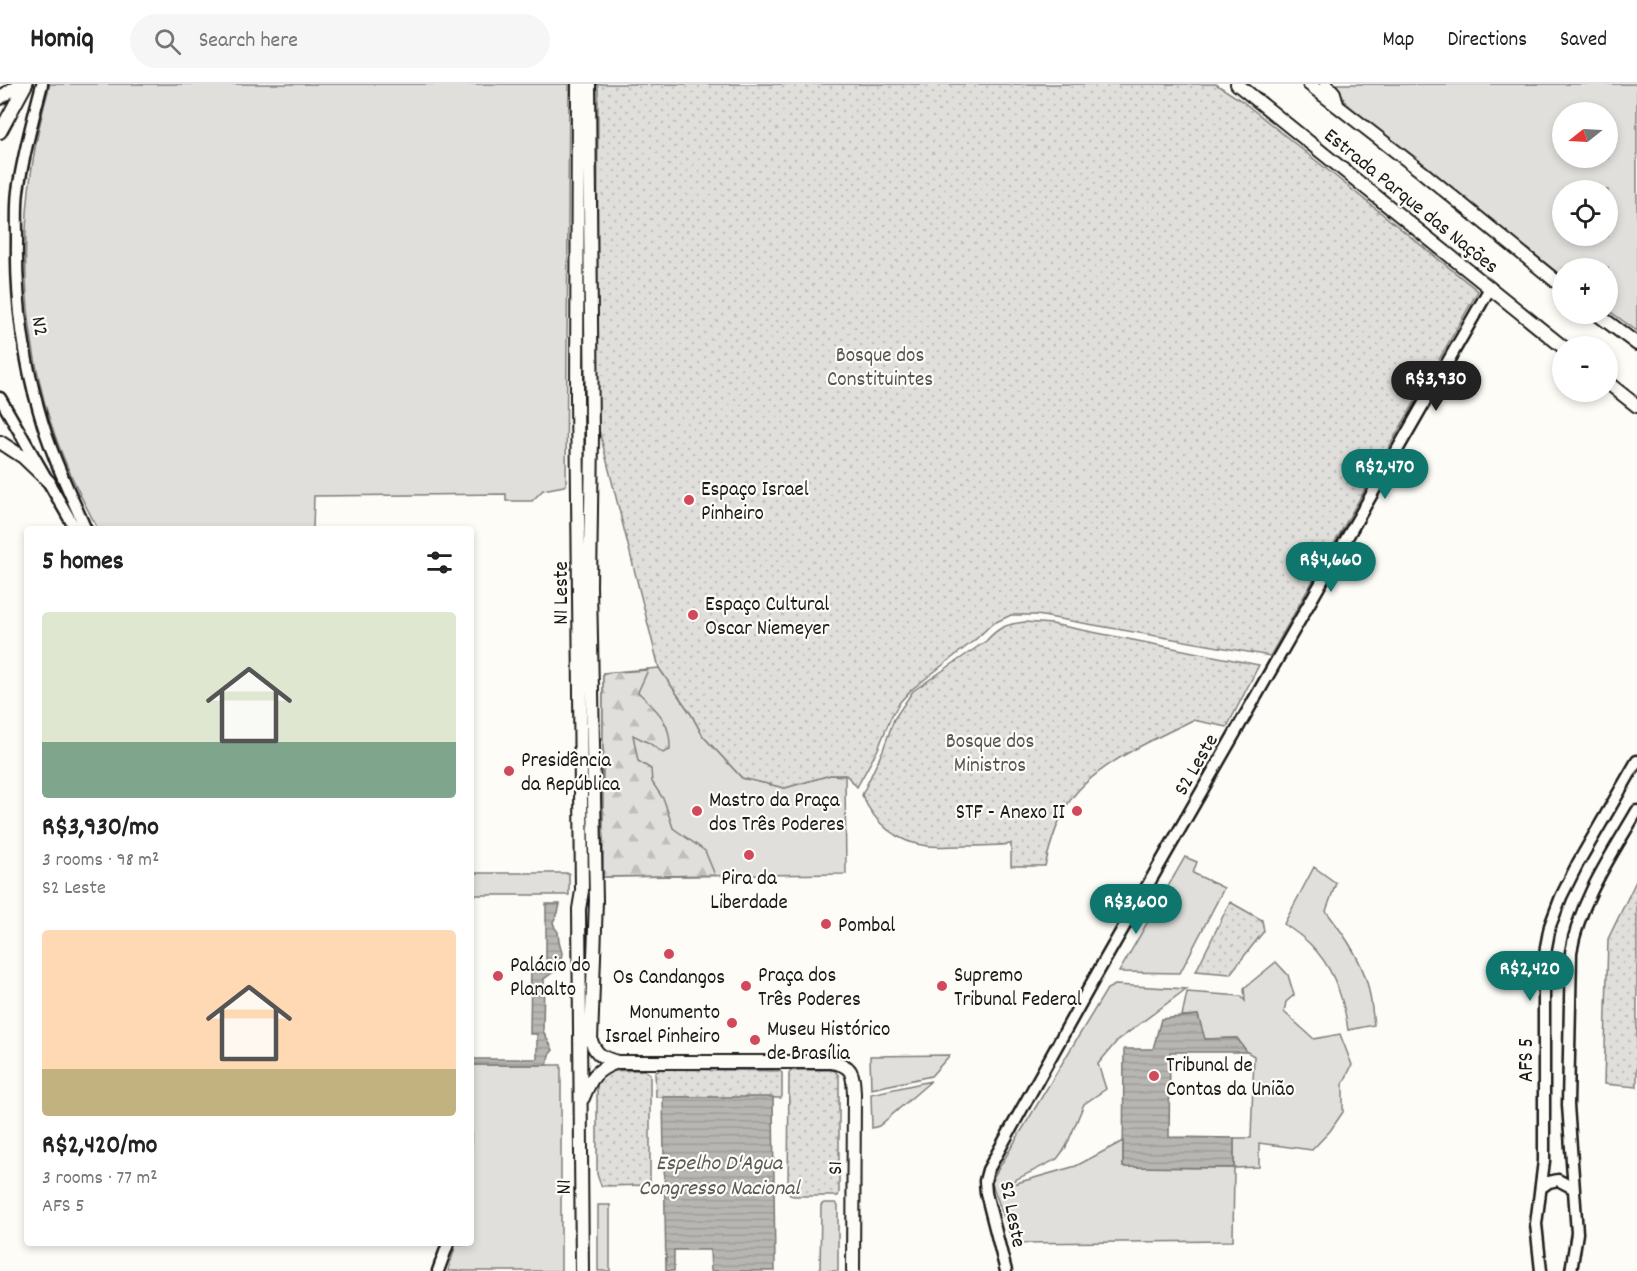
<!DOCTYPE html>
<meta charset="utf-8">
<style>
:root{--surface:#fff;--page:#f6f6f6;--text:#222;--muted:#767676;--line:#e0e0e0;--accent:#0f766e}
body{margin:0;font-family:Dekko,sans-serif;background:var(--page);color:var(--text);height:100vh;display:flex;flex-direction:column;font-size:22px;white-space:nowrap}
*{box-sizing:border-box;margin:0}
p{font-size:20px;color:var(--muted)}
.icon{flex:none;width:33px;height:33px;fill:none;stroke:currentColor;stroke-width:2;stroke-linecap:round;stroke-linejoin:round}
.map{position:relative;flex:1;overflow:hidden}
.details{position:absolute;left:24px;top:442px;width:450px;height:720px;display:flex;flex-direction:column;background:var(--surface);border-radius:6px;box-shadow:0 3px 9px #0003}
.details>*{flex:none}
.needle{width:39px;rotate:252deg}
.controls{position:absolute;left:1552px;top:18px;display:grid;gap:12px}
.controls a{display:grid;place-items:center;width:66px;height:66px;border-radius:50%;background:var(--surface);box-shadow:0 3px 9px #0003;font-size:30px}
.price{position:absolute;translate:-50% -51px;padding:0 14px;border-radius:21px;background:var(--accent);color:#fff;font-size:20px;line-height:39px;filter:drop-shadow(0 2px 3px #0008)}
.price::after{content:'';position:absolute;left:50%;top:36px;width:18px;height:14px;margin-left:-9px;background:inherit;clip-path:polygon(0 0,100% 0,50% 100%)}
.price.on{background:#222;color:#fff}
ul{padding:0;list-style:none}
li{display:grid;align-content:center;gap:12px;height:318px;padding:0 18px}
li span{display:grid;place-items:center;height:186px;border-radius:6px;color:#555}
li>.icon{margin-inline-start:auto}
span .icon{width:108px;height:108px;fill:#fffc;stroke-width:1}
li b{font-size:26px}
h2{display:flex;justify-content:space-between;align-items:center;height:72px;padding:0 18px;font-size:26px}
header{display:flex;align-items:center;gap:36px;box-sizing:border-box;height:84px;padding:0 30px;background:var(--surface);border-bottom:2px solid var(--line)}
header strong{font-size:28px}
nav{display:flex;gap:33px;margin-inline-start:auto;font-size:21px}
.search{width:420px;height:54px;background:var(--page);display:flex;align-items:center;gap:15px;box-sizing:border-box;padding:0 21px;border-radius:33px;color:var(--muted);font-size:22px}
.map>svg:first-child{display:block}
.green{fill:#e0dfdb;stroke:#7e7e7c;stroke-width:1.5;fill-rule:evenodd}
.forest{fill:url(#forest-firs);stroke:#7e7e7c;stroke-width:1.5}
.park{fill:url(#park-dots);stroke:#7e7e7c;stroke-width:1.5}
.water{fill:url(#water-rules);stroke:#797876;stroke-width:1.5}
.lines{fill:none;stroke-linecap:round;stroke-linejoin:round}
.major-casing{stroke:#1c1c1c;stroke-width:15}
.highway-casing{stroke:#1c1c1c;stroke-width:16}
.major{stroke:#fdfcf7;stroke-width:10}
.highway{stroke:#fdfcf7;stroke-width:12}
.poi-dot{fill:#d1495b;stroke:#fdfcf7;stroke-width:2}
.labels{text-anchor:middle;stroke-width:4.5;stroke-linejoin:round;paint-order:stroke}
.street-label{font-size:21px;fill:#1c1c1c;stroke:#fdfcf7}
.park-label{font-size:21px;fill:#575655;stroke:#fdfcf7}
.poi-label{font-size:21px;fill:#1c1c1c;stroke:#fdfcf7;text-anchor:start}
.water-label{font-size:22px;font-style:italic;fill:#5a5a58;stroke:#fdfcf7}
</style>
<header>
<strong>Homiq</strong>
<div class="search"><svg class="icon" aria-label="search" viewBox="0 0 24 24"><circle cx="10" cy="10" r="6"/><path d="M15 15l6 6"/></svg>Search here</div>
<nav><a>Map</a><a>Directions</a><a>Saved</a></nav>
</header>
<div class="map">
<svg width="1637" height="1187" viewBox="0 0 1637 1187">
<defs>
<pattern id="forest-firs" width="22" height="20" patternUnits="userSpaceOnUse" patternTransform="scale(1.5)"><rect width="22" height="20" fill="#e0dfdb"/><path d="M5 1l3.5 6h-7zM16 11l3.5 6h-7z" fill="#c0bfbb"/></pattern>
<pattern id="park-dots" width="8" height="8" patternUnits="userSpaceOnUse" patternTransform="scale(1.5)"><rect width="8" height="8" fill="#e0dfdb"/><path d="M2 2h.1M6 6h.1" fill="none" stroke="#c0bfbb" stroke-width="1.8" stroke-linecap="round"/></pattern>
<pattern id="water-rules" width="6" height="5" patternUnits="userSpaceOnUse" patternTransform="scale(1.5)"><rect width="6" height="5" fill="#b7b6b2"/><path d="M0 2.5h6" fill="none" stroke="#9d9c98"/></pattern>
</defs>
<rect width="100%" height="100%" fill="#fdfcf7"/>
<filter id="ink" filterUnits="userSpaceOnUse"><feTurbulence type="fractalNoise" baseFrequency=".0167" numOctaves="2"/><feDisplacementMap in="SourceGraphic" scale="12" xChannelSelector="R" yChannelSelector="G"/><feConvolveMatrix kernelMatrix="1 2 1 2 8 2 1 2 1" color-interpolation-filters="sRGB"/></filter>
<g filter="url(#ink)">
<path class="green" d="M50,0H569L566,400L564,402L543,406L532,417H506V410L314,412L313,445H98C76,405 57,364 45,320C17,213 20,105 50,0Z
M1336,0H1637V247L1608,226V184H1563V193L1347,21ZM1563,28H1608V74H1563ZM1563,106H1608V152H1563Z
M659,584L691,630L703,652L742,694L785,704L830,691L845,692L846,790L603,793V589Z
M1185,773L1197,778L1193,789L1224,804L1180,889L1119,888Z
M1314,783L1336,799L1326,827C1342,848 1358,870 1366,895C1371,910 1372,926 1374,941L1348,946C1344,915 1333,883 1310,860C1303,853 1293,846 1284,840Z
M569,789V811H471V789Z
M1276,878L1288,891L1294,911L1286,918L1284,928L1314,955L1340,950L1352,981L1343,1000V1028L1330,1047L1312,1066L1259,1059V1083L1234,1084L1233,1157L1013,1159L991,1097L1107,905L1115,901L1186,905L1117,957L1098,980L1106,1005L1084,1020L1066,1063L1057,1075L999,1104L1076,1082L1123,1057V1083L1234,1084V1054H1251L1254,972L1247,968L1237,954L1204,955L1198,931L1182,932L1187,908L1241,912L1245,917L1244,904Z
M950,971L931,992L871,1005L870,972Z
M471,981H561V1187H448L456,1160H471V1104L472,1099L471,1094Z
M931,997L879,1042L872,1044L871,1010Z
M824,1119H835L838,1122V1187H820L821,1121Z
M598,1121H610V1187H598Z"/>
<path class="forest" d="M648,586L638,608C657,627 671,636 670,666L663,669L649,659L633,651L638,677L651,685L652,698L664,716L673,744L705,767L715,791L603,793V589Z"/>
<path class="park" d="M598,0H1216L1242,17L1478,207L1270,572L1037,531H1011L992,540L976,555L911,606L900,618L891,633L878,665L857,703L846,691H830L785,704L742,694L703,652L691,630L659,584L597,338Z
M1025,538L1052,540L1259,581L1227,643L1193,636C1153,656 1092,681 1067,721C1056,740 1050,761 1045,782H1011V760C994,762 977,762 960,762C950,762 938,763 928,762C897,759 874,739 862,711L883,666L894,635L913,607L986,557C999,543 1006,540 1025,538Z
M1637,795V1003L1604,1000L1608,855Z
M1230,818L1262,836L1264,847L1230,890L1196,887Z
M661,985L780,987L782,989V1012L781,1014L656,1013L655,989Z
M644,986L650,990V1101L602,1102L600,1099L597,1090V995L609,987Z
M793,986H834L839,992V1109L838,1112H794L790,1111L788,1108L789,989Z"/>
<path class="water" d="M546,820H560L558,829L553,838L555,844L558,848L559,858L562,869L560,883L544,895L543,945C544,953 550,958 553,966L549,971L547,981H471V975H537V950H530L531,882L546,881Z
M1198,931L1205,955L1237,954L1247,968H1170L1169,1053L1234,1054V1084L1123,1083L1124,965H1153L1161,935Z
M663,1013H773L775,1187H711L710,1166H674V1187H666Z"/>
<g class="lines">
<defs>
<path id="major" d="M42,0C33,35 23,71 18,107C16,123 17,140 17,157C16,214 23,272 39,327C50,368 69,407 86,446
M0,314L76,446
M1542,1103L1549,1098L1558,1096L1573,1104
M438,1187L448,1160
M1006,1187L986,1109L985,1097L988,1086L1094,895L1490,204
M1541,1187L1536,1140L1544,1077V889L1546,863L1550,842L1561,813L1578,779L1637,677
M1571,1187L1577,1149L1568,1021L1571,868C1580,816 1611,772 1637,727"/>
<path id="highway" d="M578,0L577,313L582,807L579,825L582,1187
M589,0L592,351L590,502L596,817L591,957C597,972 602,973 617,978
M1237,0L1563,263
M1309,0L1421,87L1563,203
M1326,0L1334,9L1337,20
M0,14L19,0
M0,48L26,0
M1597,230L1637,260
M1608,299L1637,322
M0,358L23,373L49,398
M583,1014C591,994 595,986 617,978H831C853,981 853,990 854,1010L853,1187"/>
</defs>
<use href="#major" class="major-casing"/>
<use href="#highway" class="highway-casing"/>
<use href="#major" class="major"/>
<use href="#highway" class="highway"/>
</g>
</g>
<g class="poi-dot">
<circle cx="689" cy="416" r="6"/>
<circle cx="693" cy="531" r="6"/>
<circle cx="509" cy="687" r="6"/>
<circle cx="697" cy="727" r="6"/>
<circle cx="1077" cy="727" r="6"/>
<circle cx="749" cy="771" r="6"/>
<circle cx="826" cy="840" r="6"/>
<circle cx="669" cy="870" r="6"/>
<circle cx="498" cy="892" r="6"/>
<circle cx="746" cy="902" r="6"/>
<circle cx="942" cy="902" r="6"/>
<circle cx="732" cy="939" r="6"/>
<circle cx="755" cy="956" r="6"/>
<circle cx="1154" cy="992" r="6"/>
</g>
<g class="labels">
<g class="street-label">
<text transform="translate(1412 116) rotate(39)" y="7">Estrada Parque das Nações</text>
<text transform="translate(41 242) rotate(81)" y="7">N2</text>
<text transform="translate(560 509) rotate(-90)" y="7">N1 Leste</text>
<text transform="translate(1195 680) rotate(-60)" y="7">S2 Leste</text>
<text transform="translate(1525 976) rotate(-90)" y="7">AFS 5</text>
<text transform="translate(834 1084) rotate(-89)" y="7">S1</text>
<text transform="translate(563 1103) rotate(-90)" y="7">N1</text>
<text transform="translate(1014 1130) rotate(79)" y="7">S2 Leste</text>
</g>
<g class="park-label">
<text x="880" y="277">Bosque dos<tspan x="880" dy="24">Constituintes</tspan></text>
<text x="990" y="663">Bosque dos<tspan x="990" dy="24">Ministros</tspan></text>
</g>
<g class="poi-label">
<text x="701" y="411">Espaço Israel<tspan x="701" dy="24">Pinheiro</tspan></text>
<text x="705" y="526">Espaço Cultural<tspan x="705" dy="24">Oscar Niemeyer</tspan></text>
<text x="521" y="682">Presidência<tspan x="521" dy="24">da República</tspan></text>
<text x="709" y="722">Mastro da Praça<tspan x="709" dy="24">dos Três Poderes</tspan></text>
<text x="1065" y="734" text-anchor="end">STF - Anexo II</text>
<text x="749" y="800" text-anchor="middle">Pira da<tspan x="749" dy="24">Liberdade</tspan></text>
<text x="838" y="847">Pombal</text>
<text x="510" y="887">Palácio do<tspan x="510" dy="24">Planalto</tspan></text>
<text x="758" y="897">Praça dos<tspan x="758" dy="24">Três Poderes</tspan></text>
<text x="954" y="897">Supremo<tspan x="954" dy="24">Tribunal Federal</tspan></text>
<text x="669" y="899" text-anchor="middle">Os Candangos</text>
<text x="720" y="934" text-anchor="end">Monumento<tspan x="720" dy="24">Israel Pinheiro</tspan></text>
<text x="767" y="951">Museu Histórico<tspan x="767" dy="24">de Brasília</tspan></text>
<text x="1166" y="987">Tribunal de<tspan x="1166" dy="24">Contas da União</tspan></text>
</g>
<g class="water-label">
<text x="719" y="1085">Espelho D'Agua<tspan x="719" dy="25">Congresso Nacional</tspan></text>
</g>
</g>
</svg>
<div class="controls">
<a><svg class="needle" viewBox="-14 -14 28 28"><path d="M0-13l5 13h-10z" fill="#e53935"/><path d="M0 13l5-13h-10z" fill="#767676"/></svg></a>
<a><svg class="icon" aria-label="locate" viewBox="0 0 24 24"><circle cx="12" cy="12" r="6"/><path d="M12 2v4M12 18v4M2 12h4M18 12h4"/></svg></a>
<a>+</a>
<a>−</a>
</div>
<b class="price on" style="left:1436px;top:328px">R$3,930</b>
<b class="price" style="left:1385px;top:416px">R$2,470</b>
<b class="price" style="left:1331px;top:509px">R$4,660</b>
<b class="price" style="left:1136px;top:851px">R$3,600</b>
<b class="price" style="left:1530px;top:918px">R$2,420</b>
<section class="details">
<h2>5 homes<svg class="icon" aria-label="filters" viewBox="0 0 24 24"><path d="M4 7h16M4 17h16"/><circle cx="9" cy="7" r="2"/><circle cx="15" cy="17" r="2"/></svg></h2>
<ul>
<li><span style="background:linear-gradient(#dfe7d0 70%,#7fa58c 0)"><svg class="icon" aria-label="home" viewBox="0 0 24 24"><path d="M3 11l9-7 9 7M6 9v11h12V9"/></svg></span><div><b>R$3,930/mo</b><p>3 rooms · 98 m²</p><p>S2 Leste</p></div></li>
<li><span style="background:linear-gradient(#ffd9b3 75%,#c2b280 0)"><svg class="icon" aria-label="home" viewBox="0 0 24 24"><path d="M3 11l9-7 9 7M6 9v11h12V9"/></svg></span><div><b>R$2,420/mo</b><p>3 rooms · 77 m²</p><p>AFS 5</p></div></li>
</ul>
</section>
</div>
